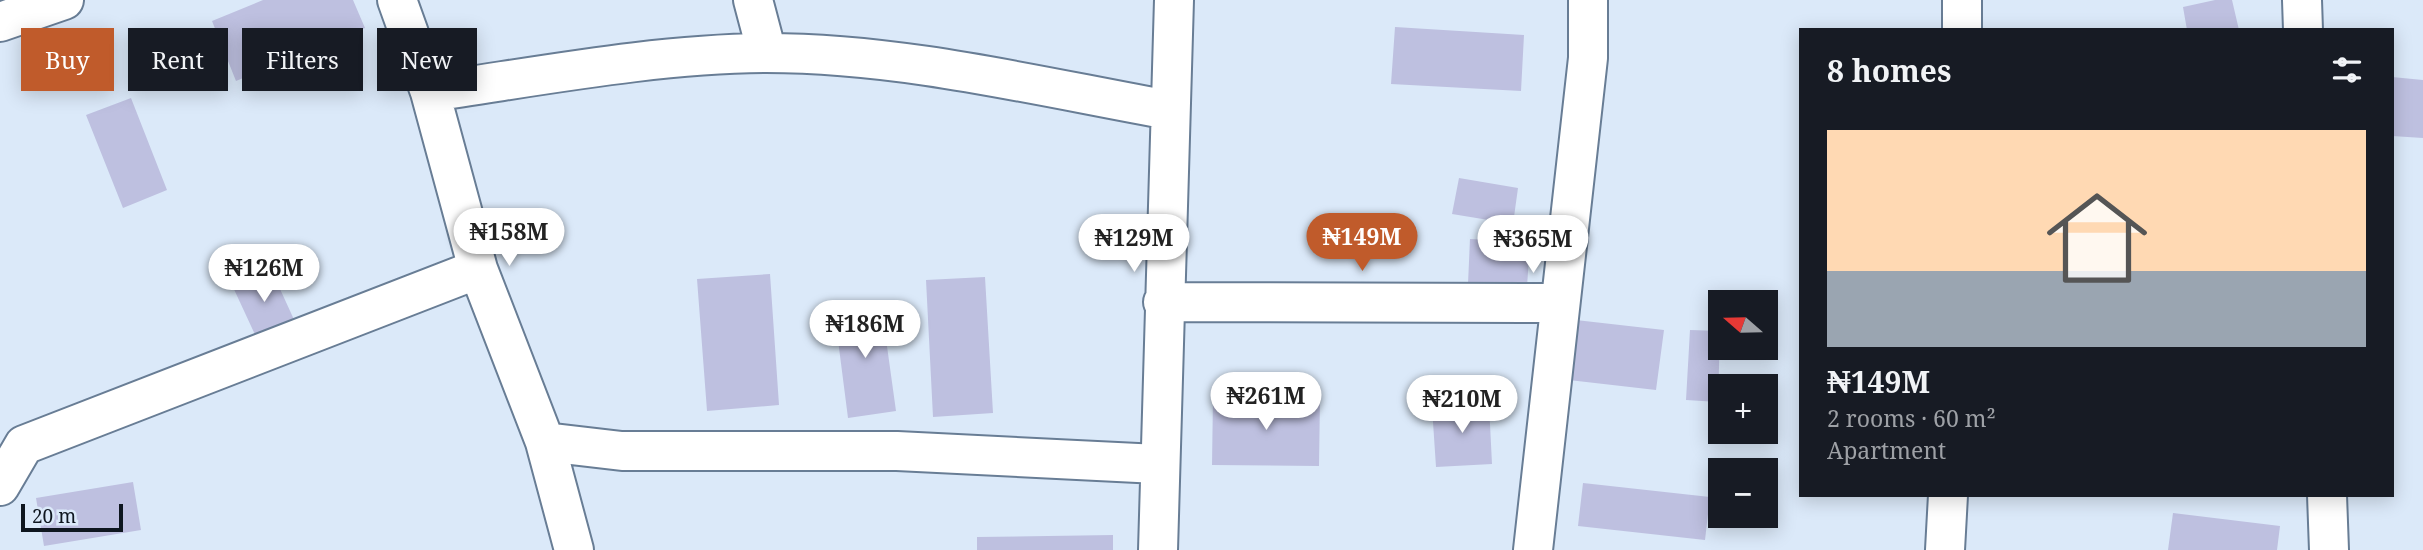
<!DOCTYPE html>
<meta charset="utf-8">
<style>
:root{--surface:#171b24;--page:#20242c;--text:#f1f3f6;--muted:#9ea1a6;--accent:#c05b2b}
body{margin:0;font-family:"Noto Serif",serif;background:var(--page);color:var(--text);height:100vh;display:flex;flex-direction:column;font-size:26px;white-space:nowrap}
*{box-sizing:border-box;margin:0}
p{font-size:23px;color:var(--muted)}
.icon{flex:none;width:38px;height:38px;fill:none;stroke:currentColor;stroke-width:2;stroke-linecap:round;stroke-linejoin:round}
.map{position:relative;flex:1;overflow:hidden}
.side{position:absolute;left:1799px;top:28px;width:595px;height:469px;display:flex;flex-direction:column;background:var(--surface);border-radius:0px;box-shadow:0 4px 18px #0003}
.side>*{flex:none}
.top-card{position:absolute;left:21px;top:28px;width:665px;height:63px;display:flex;gap:14px}
.needle{width:46px;rotate:290deg}
.tools{position:absolute;left:1708px;top:290px;display:grid;gap:14px}
.tools a{display:grid;place-items:center;width:70px;height:70px;border-radius:0px;background:var(--surface);box-shadow:0 4px 18px #0003;font-size:35px}
.scale{position:absolute;left:21px;bottom:18px;width:102px;box-sizing:border-box;padding-left:7px;border:4px solid #0e161f;border-top:0;font-size:19px;line-height:24px;white-space:nowrap;color:#0e161f;-webkit-text-stroke:5px #dbe9f9;paint-order:stroke}
.price{position:absolute;translate:-50% -60px;padding:0 16px;border-radius:24px;background:#fff;color:#222;font-size:23px;line-height:46px;filter:drop-shadow(0 2px 4px #0008)}
.price::after{content:'';position:absolute;left:50%;top:42px;width:21px;height:16px;margin-left:-10px;background:inherit;clip-path:polygon(0 0,100% 0,50% 100%)}
.price.active{background:var(--accent);color:#fff}
ul{padding:0;list-style:none}
li{display:grid;align-content:center;gap:14px;height:371px;padding:0 28px}
li span{display:grid;place-items:center;height:217px;border-radius:0px;color:#555}
li>.icon{margin-inline-start:auto}
span .icon{width:126px;height:126px;fill:#fffc;stroke-width:1}
li b{font-size:30px}
h2{display:flex;justify-content:space-between;align-items:center;height:84px;padding:0 28px;font-size:30px}
.chip{padding:0 24px;border-radius:0px;background:var(--surface);box-shadow:0 4px 18px #0003;font-size:24px;line-height:63px}
.chip.active{background:var(--accent);color:#fff}
.map>svg:first-child{display:block}
.building{fill:#bec0e0}
.lines{fill:none;stroke-linecap:round;stroke-linejoin:round}
.minor-casing{stroke:#687d95;stroke-width:42}
.minor{stroke:#fff;stroke-width:38}
</style>
<div class="map">
<svg width="2423" height="550" viewBox="0 0 2423 550">
<rect width="100%" height="100%" fill="#dbe9f9"/>
<path class="building" d="M263,0H353L365,28L236,81L212,21Z
M2215,0H2232L2239,30H2187L2183,7Z
M1395,27L1524,35L1521,91L1391,84Z
M2392,77L2423,80V138L2392,136Z
M131,98L167,190L123,208L86,115Z
M1459,178L1518,188L1513,224L1452,214Z
M1470,239L1530,242L1527,287L1468,284Z
M270,267L296,324L258,341L232,285Z
M770,274L779,405L707,411L697,279Z
M985,277L993,413L933,417L926,280Z
M881,303L896,411L848,418L834,309Z
M1567,319L1664,330L1656,390L1560,379Z
M1690,330L1720,331L1718,402L1686,400Z
M1213,397L1320,398L1319,466L1212,465Z
M1489,404L1492,464L1436,467L1432,407Z
M133,482L141,530L44,546L36,498Z
M1583,483L1710,497L1705,540L1578,526Z
M2173,513L2280,526L2277,550H2168Z
M1113,535V550H977V537Z"/>
<g class="lines">
<defs>
<path id="minor" d="M397,0L430,92L478,269L545,442L574,550
M753,0L767,53
M2302,0L2303,30
M0,22L64,0
M1962,30V0
M430,92C541,76 654,54 766,53C902,53 1036,86 1169,110
M1163,302L1560,303
M545,442L622,451H897L1158,464
M0,486L24,445L478,269
M2327,495L2329,550
M1158,550L1174,0
M1533,550L1588,58V0
M1945,550L1948,495"/>
</defs>
<use href="#minor" class="minor-casing"/>
<use href="#minor" class="minor"/>
</g>
</svg>
<div class="tools">
<a><svg class="needle" viewBox="-14 -14 28 28"><path d="M0-13l5 13h-10z" fill="#e53935"/><path d="M0 13l5-13h-10z" fill="#9ea1a6"/></svg></a>
<a>+</a>
<a>−</a>
</div>
<div class="scale">20 m</div>
<b class="price" style="left:509px;top:268px">₦158M</b>
<b class="price active" style="left:1362px;top:273px">₦149M</b>
<b class="price" style="left:1134px;top:274px">₦129M</b>
<b class="price" style="left:1533px;top:275px">₦365M</b>
<b class="price" style="left:264px;top:304px">₦126M</b>
<b class="price" style="left:865px;top:360px">₦186M</b>
<b class="price" style="left:1266px;top:432px">₦261M</b>
<b class="price" style="left:1462px;top:435px">₦210M</b>
<div class="top-card">
<a class="chip active">Buy</a>
<a class="chip">Rent</a>
<a class="chip">Filters</a>
<a class="chip">New</a>
</div>
<section class="side">
<h2>8 homes<svg class="icon" aria-label="filters" viewBox="0 0 24 24"><path d="M4 7h16M4 17h16"/><circle cx="9" cy="7" r="2"/><circle cx="15" cy="17" r="2"/></svg></h2>
<ul>
<li><span style="background:linear-gradient(#ffd9b3 65%,#9aa5b1 0)"><svg class="icon" aria-label="home" viewBox="0 0 24 24"><path d="M3 11l9-7 9 7M6 9v11h12V9"/></svg></span><div><b>₦149M</b><p>2 rooms · 60 m²</p><p>Apartment</p></div></li>
</ul>
</section>
</div>
